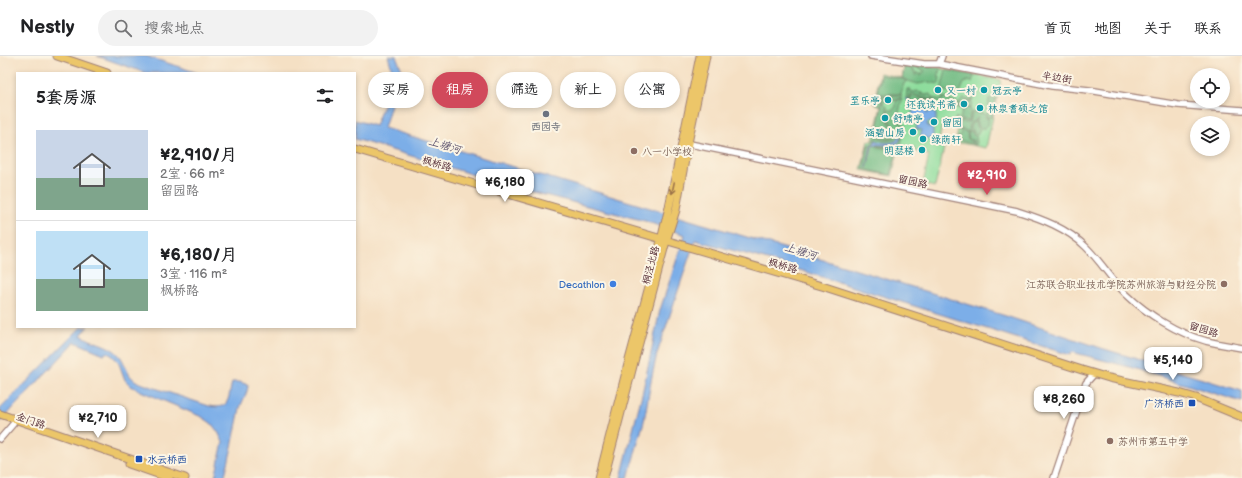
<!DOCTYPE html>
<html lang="zh">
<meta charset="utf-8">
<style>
:root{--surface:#fff;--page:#f2f2f2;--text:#202124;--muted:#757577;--line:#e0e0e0;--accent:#d1495b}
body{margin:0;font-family:"Balsamiq Sans","LXGW WenKai TC",sans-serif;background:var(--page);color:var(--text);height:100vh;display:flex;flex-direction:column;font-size:15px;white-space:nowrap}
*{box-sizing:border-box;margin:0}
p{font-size:13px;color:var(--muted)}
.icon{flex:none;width:22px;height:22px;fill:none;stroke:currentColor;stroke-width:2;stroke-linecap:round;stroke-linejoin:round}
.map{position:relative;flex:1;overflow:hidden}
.panel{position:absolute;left:16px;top:16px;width:340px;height:256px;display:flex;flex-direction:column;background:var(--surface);border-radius:0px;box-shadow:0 2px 6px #0003}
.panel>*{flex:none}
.hud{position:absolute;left:368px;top:16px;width:380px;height:36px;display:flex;gap:8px}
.controls{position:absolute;left:1190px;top:12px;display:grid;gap:8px}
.controls a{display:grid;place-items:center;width:40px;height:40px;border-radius:50%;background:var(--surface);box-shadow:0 2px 6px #0003;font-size:20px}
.price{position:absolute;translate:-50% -34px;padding:0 9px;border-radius:8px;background:#fff;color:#222;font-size:13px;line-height:26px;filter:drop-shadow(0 1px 2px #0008)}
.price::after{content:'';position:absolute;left:50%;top:24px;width:12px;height:9px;margin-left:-6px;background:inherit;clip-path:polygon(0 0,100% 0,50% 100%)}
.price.on{background:var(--accent);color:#fff}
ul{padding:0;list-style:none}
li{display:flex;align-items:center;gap:12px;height:100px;padding:0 20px}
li+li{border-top:1px solid var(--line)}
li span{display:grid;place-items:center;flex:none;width:112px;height:80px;border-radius:0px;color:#555}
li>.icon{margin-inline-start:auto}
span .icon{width:48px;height:48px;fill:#fffc;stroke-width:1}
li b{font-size:17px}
h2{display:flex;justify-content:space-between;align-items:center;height:48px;padding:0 20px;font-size:17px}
.tag{padding:0 14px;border-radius:18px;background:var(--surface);box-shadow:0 2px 6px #0003;font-size:14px;line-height:36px}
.tag.on{background:var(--accent);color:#fff}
header{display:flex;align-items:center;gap:24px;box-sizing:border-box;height:56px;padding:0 20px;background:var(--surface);border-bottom:1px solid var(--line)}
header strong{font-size:19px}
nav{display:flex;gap:22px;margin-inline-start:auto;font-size:14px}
.search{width:280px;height:36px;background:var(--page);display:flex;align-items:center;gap:10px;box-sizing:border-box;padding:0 14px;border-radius:22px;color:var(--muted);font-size:15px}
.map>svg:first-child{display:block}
.green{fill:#8ddd9c;stroke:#6c7e64}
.forest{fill:#72bc84;stroke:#5e6e58}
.water{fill:#7baee8;stroke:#62668a}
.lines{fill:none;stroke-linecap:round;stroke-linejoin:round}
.minor-casing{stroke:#a08078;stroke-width:8}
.major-casing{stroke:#a08078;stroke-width:9}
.minor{stroke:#fff;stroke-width:5.5}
.major{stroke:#ecc669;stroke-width:7}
.oneway{stroke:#9b724a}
.culture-dot{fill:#0f9aa8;stroke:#fcf5e5;stroke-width:1.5}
.worship-dot{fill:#6b7280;stroke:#fcf5e5;stroke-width:1.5}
.education-dot{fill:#8d6e63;stroke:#fcf5e5;stroke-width:1.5}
.shop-dot{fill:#3f7fe0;stroke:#fcf5e5;stroke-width:1.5}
.transit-dot{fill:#1a4fb4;stroke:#fcf5e5;stroke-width:1.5}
.labels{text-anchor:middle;stroke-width:4;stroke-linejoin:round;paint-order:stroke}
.street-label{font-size:10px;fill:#4a1f2b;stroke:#fcf5e5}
.culture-label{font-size:10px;fill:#0d838f;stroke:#fcf5e5;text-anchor:start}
.worship-label{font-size:10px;fill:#5b616d;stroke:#fcf5e5}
.education-label{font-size:10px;fill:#785e54;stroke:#fcf5e5;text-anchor:start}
.shop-label{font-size:10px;fill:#366cbe;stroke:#fcf5e5;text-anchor:end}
.transit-label{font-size:10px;fill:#164399;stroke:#fcf5e5;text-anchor:end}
.water-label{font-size:11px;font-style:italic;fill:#5b516d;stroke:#fcf5e5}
</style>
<header>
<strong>Nestly</strong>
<div class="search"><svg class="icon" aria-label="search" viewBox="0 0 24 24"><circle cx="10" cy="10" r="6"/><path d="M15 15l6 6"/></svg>搜索地点</div>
<nav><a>首页</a><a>地图</a><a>关于</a><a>联系</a></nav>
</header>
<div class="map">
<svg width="1242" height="422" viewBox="0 0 1242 422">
<rect width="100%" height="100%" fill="#fcf5e5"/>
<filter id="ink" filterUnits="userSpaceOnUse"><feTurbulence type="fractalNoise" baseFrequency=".025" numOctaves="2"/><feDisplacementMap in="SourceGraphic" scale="8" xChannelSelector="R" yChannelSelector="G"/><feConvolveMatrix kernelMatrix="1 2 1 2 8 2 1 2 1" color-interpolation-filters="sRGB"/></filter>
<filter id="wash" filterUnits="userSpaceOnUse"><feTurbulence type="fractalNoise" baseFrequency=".012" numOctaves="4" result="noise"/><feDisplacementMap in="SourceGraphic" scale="16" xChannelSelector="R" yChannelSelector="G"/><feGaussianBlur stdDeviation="0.9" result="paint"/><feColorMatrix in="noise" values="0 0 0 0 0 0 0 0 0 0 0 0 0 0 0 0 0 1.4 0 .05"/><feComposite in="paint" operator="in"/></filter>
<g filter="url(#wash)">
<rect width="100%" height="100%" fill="#f5e0c4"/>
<path class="green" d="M905,6L1001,24L986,92L956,86L958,73L942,69L938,90L944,92L935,131L923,128L929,99L914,95L915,92L903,90L898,95L892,120L861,114L868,85H873L881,50L874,47L880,17L902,22Z"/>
<path class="forest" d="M910,7L928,11L941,12L938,21H940L939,28L929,26L918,28L908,25L902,22L905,10L914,11L913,15H915V19H916L917,16L919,17V19L921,20V17H924V14L916,12V10Z
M946,14L977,20H974L972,26L968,25L964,27L960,37L958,39L941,34Z
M881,19L906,24V26L904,27L901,38H877Z
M907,33H911L910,35L914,36L917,35L926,39L930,38L932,42L942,44L943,41C949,42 952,45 957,46L958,49L960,50V53L957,52L959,51L953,48H950L948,50L942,48L941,52L945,53L944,56L943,54H940V53L934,51V46L933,44L911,38L909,43L908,44L906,43Z
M875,37L876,39H884L881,43V50L874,47Z
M886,39H902C900,44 895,44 891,45L888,42L882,47V43Z
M911,40L933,45L934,53L929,52V48L916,46L912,48L910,45Z
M902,42L898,62L900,65V67L905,68L901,89L897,95C887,87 885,95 876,88L892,90L899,86L901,80H902L903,75L899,74L898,78L890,83L883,82L877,79L880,72L889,77L895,73C892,66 886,63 888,54H893L896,50V45Z
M964,42L967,44L969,43L971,45L972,42H973L972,46H966L972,47L971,52L964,51L963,54L961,53L962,49H959V46Z
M989,42L996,43L992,62L990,60L989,62L987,61Z
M884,47L887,50C887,59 886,65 894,72L889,76L880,71L876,78L882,48Z
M965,52L971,53L969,65L960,64L962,54L964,55Z
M972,56L986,58V62L989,63L988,69L985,72H981L977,69L976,65L978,61L975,65L972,66L969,69L968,76L961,73L958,74V73L942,69V65L944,67L946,64L948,66H954L955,71L957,68L955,62H958L957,71L958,72L960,65L965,67V66H970Z
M973,66H976V70L980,73L977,78L974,77L973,74H970V70Z
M960,74L967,76L968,83L970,85H972L973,88L958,84V81L961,78Z
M970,75H972L973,79H976L977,87L975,90L973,84H969L968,77Z
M896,79L899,80C894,89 885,88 876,84L874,86L877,80C884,85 891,86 896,79Z
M873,87H874L871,90L867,112L872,90L875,89C881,93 885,92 891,92L896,97L891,119L863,113L868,89Z"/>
<path class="water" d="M97,0H146L198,17H146Z
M388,0H396L402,14L401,19L400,26L392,45L384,72L893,225L1009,261L1101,292L1242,335V346L1133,312L1072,296L1070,299L768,204L695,184L657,298L652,320L644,365L628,422H621L643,334L660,254L685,179L645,165L514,131L355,83V64L375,70L387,39L386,38L392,16L391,10Z
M906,42L910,45L915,51L917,50L927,53V58L930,55L936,58V63L937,64L934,65V68L930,66L927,67L928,71H931L933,74V83L920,81L922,74L916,73L917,68L909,66L910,64H911L910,61L913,57L912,55L916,53C911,50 910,47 905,43Z
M899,80H901L899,86C888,93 883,86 872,90L867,112L871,90L874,87L876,84C883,87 888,88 896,85Z
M81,271H88L81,279C92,287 109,288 118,298C128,308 124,320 140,327L209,350C230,354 228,343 232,326H240L248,329C248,337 242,345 240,352C235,376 231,399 224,422H215L223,386L218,376L211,367L202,361L143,336L131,330L125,324L118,305L108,296L104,298L75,286L0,366V353Z"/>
</g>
<g filter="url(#ink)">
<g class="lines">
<defs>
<path id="minor" d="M871,0L924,8H939L1052,30L1089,34L1178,49L1242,54
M939,8L942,0
M685,87L1017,155C1042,163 1067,172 1086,191C1101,206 1111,223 1126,238C1148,259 1177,277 1206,285C1218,288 1230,290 1242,292
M0,383L13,368
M1054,422L1086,327L1094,318"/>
<path id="major" d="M57,0L107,17
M355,93L825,231L1082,314L1109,322L1179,337L1196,342L1242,361
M0,358L185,422
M129,408L169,422
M599,422L629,304L657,201L669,151L700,0
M604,422L634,306L666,185L676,154L688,87L706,0"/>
</defs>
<use href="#minor" class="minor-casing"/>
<use href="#major" class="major-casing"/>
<use href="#minor" class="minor"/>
<use href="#major" class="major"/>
</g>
<defs><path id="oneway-shaft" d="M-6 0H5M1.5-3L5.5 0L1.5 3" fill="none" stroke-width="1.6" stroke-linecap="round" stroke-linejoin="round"/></defs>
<use class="oneway" href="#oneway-shaft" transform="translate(673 132) rotate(102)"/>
</g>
<g class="culture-dot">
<circle cx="938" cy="34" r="4"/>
<circle cx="984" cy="34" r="4"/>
<circle cx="888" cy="44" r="4"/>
<circle cx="964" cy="48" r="4"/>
<circle cx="980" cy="52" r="4"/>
<circle cx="885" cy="62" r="4"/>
<circle cx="934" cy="66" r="4"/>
<circle cx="913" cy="76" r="4"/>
<circle cx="923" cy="83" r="4"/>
<circle cx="922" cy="94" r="4"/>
</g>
<circle class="worship-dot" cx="546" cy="58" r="4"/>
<g class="education-dot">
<circle cx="634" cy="95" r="4"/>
<circle cx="1224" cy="228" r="4"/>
<circle cx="1110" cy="385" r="4"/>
</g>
<circle class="shop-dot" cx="613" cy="228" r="4"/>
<g class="transit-dot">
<rect x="1188" y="343" width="8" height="8" rx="2"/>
<rect x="135" y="399" width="8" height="8" rx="2"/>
</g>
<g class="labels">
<g class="street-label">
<text transform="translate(1057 21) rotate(8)" y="4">半边街</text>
<text transform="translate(437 107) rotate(16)" y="4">枫桥路</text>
<text transform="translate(913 125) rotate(12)" y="4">留园路</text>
<text transform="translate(650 209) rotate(-75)" y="4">桐泾北路</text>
<text transform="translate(783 209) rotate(16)" y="4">枫桥路</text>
<text transform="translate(1204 273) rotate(17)" y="4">留园路</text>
<text transform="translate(31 364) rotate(19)" y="4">金门路</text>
</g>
<g class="culture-label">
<text x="946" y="38">又一村</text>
<text x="992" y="38">冠云亭</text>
<text x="880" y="48" text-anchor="end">至乐亭</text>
<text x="956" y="52" text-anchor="end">还我读书斋</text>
<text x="988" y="56">林泉耆硕之馆</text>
<text x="893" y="66">舒啸亭</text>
<text x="942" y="70">留园</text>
<text x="905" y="80" text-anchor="end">涵碧山房</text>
<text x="931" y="87">绿荫轩</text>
<text x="914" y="98" text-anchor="end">明瑟楼</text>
</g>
<g class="worship-label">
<text x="546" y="74">西园寺</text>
</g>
<g class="education-label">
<text x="642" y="99">八一小学校</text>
<text x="1216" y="232" text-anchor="end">江苏联合职业技术学院苏州旅游与财经分院</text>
<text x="1118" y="389">苏州市第五中学</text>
</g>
<g class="shop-label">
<text x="605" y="232">Decathlon</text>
</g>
<g class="transit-label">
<text x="1184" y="351">广济桥西</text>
<text x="147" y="407" text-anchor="start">水云桥西</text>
</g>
<g class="water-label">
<text transform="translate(445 89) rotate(17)" y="4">上塘河</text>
<text transform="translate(801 195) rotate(17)" y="4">上塘河</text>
</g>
</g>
</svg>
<div class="controls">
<a><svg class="icon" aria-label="locate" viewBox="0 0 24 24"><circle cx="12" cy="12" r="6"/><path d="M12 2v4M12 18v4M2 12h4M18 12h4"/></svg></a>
<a><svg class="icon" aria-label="layers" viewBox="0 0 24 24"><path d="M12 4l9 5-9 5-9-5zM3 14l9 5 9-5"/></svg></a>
</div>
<b class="price on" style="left:987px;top:140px">¥2,910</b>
<b class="price" style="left:505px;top:147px">¥6,180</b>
<b class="price" style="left:1173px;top:325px">¥5,140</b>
<b class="price" style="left:1064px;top:364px">¥8,260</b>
<b class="price" style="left:98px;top:383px">¥2,710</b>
<div class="hud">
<a class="tag">买房</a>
<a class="tag on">租房</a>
<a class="tag">筛选</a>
<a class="tag">新上</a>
<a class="tag">公寓</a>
</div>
<section class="panel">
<h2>5套房源<svg class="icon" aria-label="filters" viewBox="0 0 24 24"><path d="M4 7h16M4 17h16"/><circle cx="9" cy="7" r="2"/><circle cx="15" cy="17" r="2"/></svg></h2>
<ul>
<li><span style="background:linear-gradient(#c9d6e8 60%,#7fa58c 0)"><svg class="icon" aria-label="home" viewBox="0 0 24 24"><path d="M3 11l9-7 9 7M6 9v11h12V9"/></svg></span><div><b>¥2,910/月</b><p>2室 · 66 m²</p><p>留园路</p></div></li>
<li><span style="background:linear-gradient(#bfe0f5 60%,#7fa58c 0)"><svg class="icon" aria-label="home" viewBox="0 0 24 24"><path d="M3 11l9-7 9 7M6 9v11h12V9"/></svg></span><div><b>¥6,180/月</b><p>3室 · 116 m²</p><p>枫桥路</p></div></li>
</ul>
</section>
</div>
